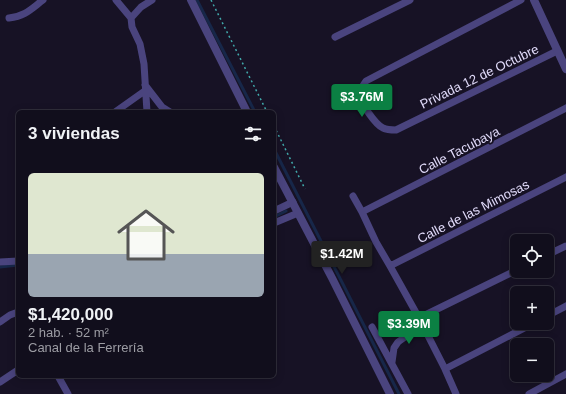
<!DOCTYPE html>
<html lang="es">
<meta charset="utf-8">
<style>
:root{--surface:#110e1c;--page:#1e1c29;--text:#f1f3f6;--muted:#9c9ca3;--line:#302e3b;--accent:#0b8043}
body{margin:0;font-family:Arial,sans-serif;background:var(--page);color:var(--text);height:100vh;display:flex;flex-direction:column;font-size:15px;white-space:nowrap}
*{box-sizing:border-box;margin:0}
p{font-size:13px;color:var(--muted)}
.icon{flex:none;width:22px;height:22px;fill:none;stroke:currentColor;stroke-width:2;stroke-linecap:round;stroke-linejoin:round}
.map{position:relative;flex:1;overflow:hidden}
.panel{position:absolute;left:16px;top:110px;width:260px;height:268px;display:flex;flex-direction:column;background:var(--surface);border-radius:6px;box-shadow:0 2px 10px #0003,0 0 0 1px var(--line)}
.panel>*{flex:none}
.buttons{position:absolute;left:510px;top:234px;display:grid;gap:8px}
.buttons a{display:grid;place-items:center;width:44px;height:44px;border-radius:6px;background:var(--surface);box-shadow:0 2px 10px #0003,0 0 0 1px var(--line);font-size:20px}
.price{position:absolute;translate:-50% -34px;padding:0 9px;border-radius:4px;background:var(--accent);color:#fff;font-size:13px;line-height:26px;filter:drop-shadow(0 1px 2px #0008)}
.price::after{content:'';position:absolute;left:50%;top:24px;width:12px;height:9px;margin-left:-6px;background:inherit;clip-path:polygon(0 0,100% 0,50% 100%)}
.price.active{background:#222;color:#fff}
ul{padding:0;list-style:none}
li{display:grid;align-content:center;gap:8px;height:212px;padding:0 12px}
li span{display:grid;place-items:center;height:124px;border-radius:6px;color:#555}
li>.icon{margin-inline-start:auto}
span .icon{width:72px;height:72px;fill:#fffc;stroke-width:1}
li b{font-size:17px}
h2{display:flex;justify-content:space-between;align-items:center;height:48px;padding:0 12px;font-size:17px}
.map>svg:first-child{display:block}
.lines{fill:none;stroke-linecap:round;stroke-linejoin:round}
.stream{stroke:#172749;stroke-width:3}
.path{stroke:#40a8aa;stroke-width:1.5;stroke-dasharray:2 3;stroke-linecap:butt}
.minor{stroke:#4a447e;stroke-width:7}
.tertiary{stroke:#4a447e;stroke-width:8}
.labels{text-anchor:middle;stroke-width:4;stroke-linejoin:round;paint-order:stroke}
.street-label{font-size:13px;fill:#e1dbfa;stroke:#171225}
</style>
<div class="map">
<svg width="566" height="394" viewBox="0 0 566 394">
<rect width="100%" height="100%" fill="#171225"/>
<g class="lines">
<path class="stream" d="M197,0L255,112
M274,149L399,394
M274,217L286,211
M0,267L18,265"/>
<path class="path" d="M211,0L267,112
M274,126L305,189"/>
<path class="minor" d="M116,0L131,18L132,27L140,44L144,64L147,112
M521,0L366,81C363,85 360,89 360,95C360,103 376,125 383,128C387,130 392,130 396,130L557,51
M9,18C25,16 30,10 43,0
M131,18L141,7L152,0
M335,37L410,0
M145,85L162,107L170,112
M115,112L146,90
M353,196L362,212L376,242L390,266L419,318L445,369L456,394
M274,211L293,202
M362,212L566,108
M274,223L298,213
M547,255L566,246
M0,262L18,261
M390,266L566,177
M547,316L566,306
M419,318L517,270
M0,322L10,315L18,312
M372,327L408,394
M392,362L394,348L398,342L422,325
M445,369L534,323
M58,376L68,394
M0,382L18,370
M529,394L566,374"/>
<path class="tertiary" d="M191,0L247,112
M534,0L566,69
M274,167L332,278L390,394"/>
</g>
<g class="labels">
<g class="street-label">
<text transform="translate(479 76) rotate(-26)" y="5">Privada 12 de Octubre</text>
<text transform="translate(459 150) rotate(-27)" y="5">Calle Tacubaya</text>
<text transform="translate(473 211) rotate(-27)" y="5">Calle de las Mimosas</text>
</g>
</g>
</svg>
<div class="buttons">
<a><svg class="icon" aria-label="locate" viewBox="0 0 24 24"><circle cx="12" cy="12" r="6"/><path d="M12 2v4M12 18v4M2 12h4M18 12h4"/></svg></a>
<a>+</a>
<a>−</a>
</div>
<b class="price" style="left:362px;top:118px">$3.76M</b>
<b class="price active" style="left:342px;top:275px">$1.42M</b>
<b class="price" style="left:409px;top:345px">$3.39M</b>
<section class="panel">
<h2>3 viviendas<svg class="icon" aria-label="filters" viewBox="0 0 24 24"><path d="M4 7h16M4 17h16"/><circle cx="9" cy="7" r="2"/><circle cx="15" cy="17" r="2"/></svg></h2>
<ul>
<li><span style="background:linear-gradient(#dfe7d0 65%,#9aa5b1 0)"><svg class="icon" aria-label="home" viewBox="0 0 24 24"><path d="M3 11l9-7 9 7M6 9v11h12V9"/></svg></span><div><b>$1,420,000</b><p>2 hab. · 52 m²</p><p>Canal de la Ferrería</p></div></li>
</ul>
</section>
</div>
